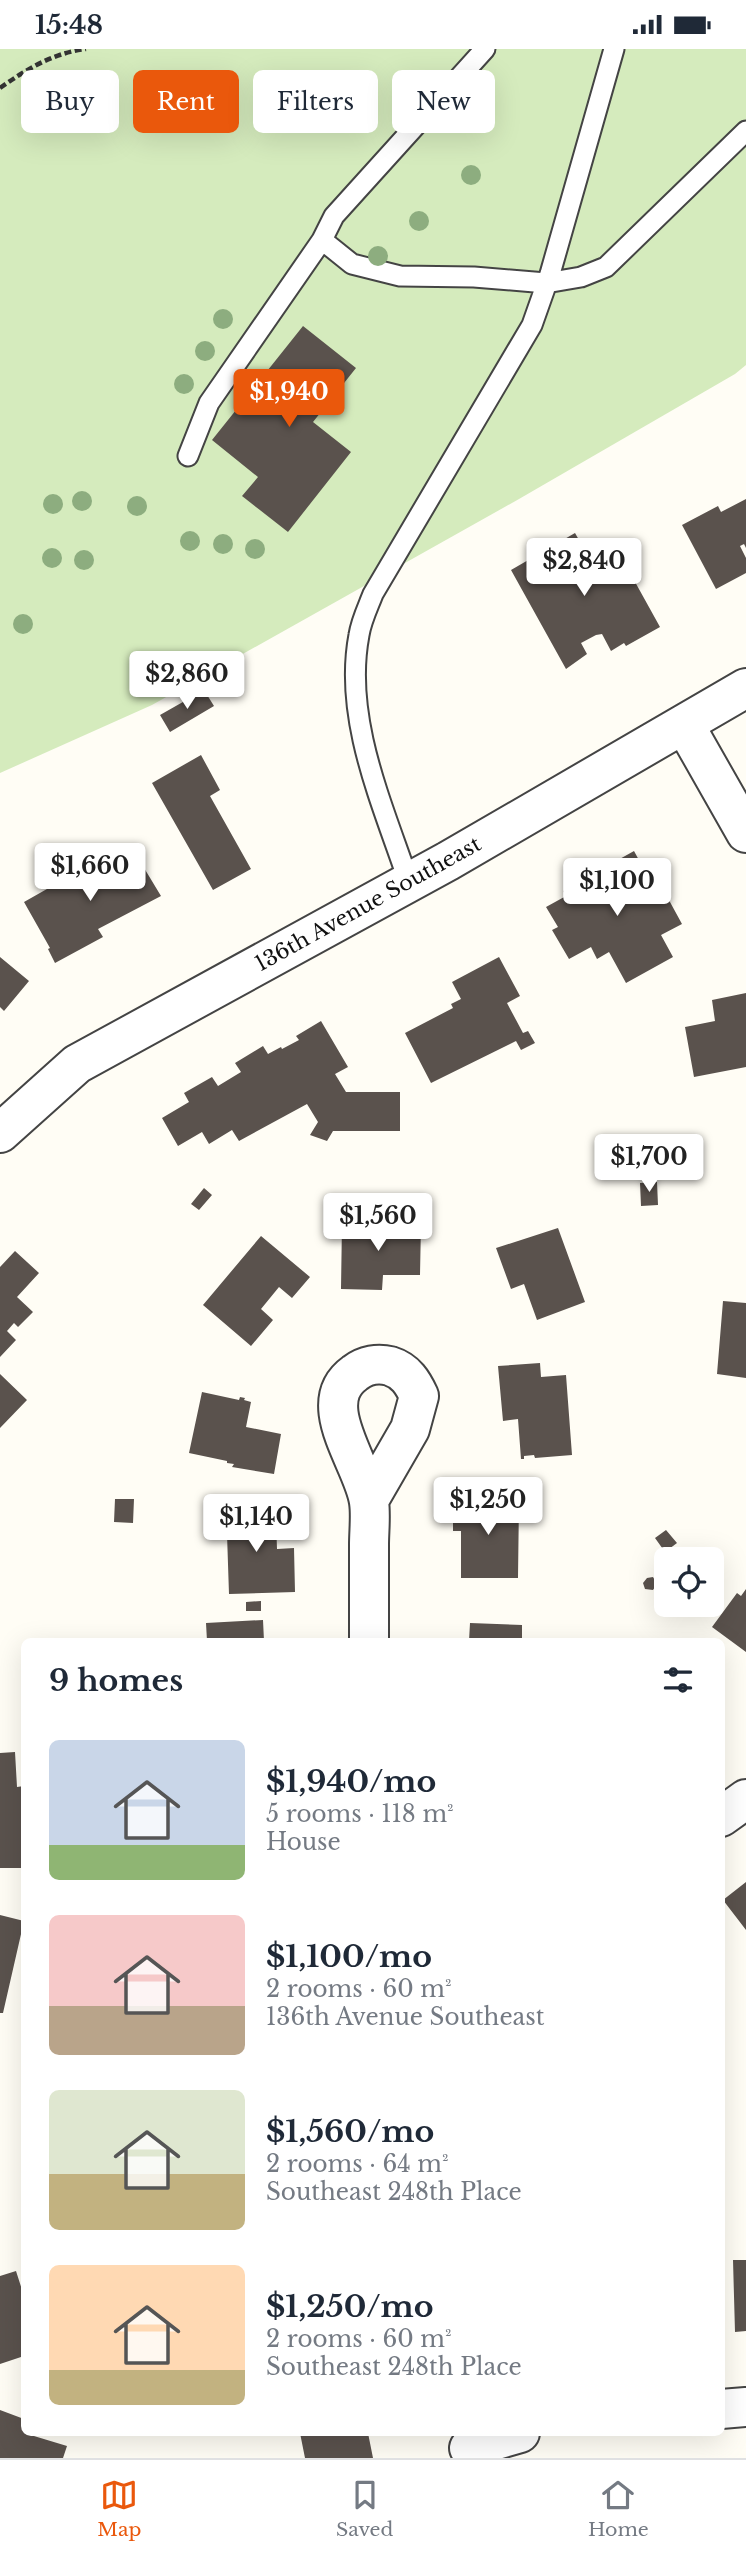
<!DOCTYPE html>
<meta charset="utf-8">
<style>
:root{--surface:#fff;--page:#f6f6f7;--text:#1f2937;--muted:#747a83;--line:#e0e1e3;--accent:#ea580c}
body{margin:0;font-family:"Libre Baskerville",serif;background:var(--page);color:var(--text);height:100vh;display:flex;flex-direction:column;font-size:26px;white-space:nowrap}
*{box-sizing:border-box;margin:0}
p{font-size:23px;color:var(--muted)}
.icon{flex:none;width:38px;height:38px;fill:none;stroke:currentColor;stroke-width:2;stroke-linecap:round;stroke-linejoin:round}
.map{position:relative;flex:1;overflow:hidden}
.details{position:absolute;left:21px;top:1589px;width:704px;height:798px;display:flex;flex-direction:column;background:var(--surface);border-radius:10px;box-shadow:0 7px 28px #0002}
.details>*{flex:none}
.hud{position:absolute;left:21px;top:21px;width:705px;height:63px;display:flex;gap:14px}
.fabs{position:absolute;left:654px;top:1498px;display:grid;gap:14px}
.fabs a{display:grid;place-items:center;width:70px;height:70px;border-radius:10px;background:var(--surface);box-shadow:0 7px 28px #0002;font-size:35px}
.price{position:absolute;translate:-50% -60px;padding:0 16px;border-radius:7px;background:#fff;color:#222;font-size:23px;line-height:46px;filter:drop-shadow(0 2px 4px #0008)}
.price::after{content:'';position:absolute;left:50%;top:42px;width:21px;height:16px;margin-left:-10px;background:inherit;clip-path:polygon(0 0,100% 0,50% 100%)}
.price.active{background:var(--accent);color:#fff}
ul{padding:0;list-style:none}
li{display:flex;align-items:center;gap:21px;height:175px;padding:0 28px}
li span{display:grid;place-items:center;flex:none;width:196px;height:140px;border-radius:10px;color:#555}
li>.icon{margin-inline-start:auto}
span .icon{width:84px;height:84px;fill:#fffc;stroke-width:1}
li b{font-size:30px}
h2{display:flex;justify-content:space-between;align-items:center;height:84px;padding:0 28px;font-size:30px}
.chip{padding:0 24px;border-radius:10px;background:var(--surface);box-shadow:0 7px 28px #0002;font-size:24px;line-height:63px}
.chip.active{background:var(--accent);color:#fff}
.status{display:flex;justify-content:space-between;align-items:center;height:49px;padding:0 35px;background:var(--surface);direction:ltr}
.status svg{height:19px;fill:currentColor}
.menu{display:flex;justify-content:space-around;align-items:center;height:98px;border-top:2px solid var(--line);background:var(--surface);font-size:19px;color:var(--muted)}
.menu a{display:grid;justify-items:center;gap:4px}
.menu .active{color:var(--accent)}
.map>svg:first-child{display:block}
.green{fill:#d5ebbd}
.building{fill:#5a524d}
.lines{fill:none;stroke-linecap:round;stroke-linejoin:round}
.service-casing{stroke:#444;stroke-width:23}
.minor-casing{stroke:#444;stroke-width:42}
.path{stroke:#333;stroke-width:4.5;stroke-dasharray:7 3.5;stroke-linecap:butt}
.service{stroke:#fff;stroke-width:19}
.minor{stroke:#fff;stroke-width:38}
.tree{fill:#8dad7f}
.labels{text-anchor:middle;stroke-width:7;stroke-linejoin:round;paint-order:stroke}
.street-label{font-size:21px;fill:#111;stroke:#fff}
</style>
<div class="status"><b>15:48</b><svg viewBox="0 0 49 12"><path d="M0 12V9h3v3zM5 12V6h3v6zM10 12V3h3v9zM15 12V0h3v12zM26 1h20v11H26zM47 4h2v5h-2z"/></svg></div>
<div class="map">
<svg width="746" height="2409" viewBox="0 0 746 2409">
<rect width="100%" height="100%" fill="#fffdf5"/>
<path class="green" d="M0,0H746V316L735,325L519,450L152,656L0,724Z"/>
<path class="building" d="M303,277L356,319L313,373L351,403L288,483L242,447L258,428L212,391Z
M746,450V499L744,495L740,497L746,509V524L716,540L682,476L718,457L721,463Z
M575,484L583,498L597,490L608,511L619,504L660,578L626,597L624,594L611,602L602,585L596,586L581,594L587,605L566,620L511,521Z
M204,641L214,657L170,683L160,666Z
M201,706L220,741L210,747L251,820L213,841L152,734Z
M634,802L646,824L652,820L682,875L661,886L673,908L626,934L609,903L597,910L591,898L569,910L552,881L558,878L546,858L566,847L563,842L587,828L589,831L602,824L600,821Z
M135,804L161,847L98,880L103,888L55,914L48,900L50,899L24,853L107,806L113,816Z
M0,908L29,932L4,962L0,958Z
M499,908L520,947L507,954L523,984L528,982L535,994L521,1001L516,992L431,1034L405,984L453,959L451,955L461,950L452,933Z
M746,944V1018L694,1028L685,978L715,972L712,951Z
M321,972L348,1018L335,1025L346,1043H400V1082H333L327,1092L310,1086L318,1073L307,1055L239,1092L232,1081L209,1095L202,1083L178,1097L162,1069L189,1053L184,1044L212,1028L218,1037L241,1023L235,1014L263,997L268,1005L281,998L282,1000L299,991L296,987Z
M657,1133L658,1156L641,1157L640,1134Z
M204,1139L212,1146L199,1161L191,1155Z
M342,1174L421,1175L420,1226H383L382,1241L341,1240Z
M558,1179L585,1253L537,1271L524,1235L511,1240L496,1199Z
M261,1187L310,1228L292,1249L279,1238L261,1260L273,1271L251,1297L203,1256Z
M15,1202L39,1224L17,1248L33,1263L18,1278L14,1274L7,1282L16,1291L0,1308V1218Z
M723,1252L746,1254V1329L717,1325Z
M540,1314L541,1328L566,1326L572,1406L535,1409L534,1406L524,1407V1410H521L518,1370L503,1372L498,1317Z
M0,1325L27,1351L0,1379Z
M202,1343L239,1351L240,1348L245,1349L244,1351L251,1353L246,1378L281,1385L274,1425L232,1418L234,1415L227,1414V1412L189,1404Z
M115,1450H134L133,1474L114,1473Z
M453,1450L519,1451L518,1529H461V1482H453Z
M260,1454V1472L276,1471L277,1500L294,1499L295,1543L229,1545L226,1455Z
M666,1481L677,1494L665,1503L655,1489Z
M653,1528L657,1535L653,1541L645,1540L643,1534L647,1529Z
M746,1540V1603L712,1578L737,1544L741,1547Z
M261,1552V1562H246V1553Z
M263,1571L264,1592H207L206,1574Z
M470,1574L522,1576V1592H469Z
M15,1703L17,1738L24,1737V1819H0V1704Z
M746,1833V1881L723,1851Z
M0,1866L24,1872L3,1964H0Z
M733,2211H746V2282L735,2283Z
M16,2222L24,2247V2307L0,2315V2227Z
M0,2361L24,2370V2384L67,2397L63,2409H0Z
M300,2384H368L373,2409H305Z"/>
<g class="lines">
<defs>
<path id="service" d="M322,191L352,215L400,227L474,228L546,234L581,228L606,218L746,82
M188,407L209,354L322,191L334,167L485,0
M409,834C383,756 343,670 359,586C361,572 368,558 373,545L532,276L550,225L614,0"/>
<path id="minor" d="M684,675L746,784
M0,1084L77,1015L448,812L746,639
M369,1451L410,1380L419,1347C413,1334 406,1322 390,1317C378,1314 365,1316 355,1324C312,1355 364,1415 369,1453C371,1466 369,1482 369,1496C369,1528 369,1560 369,1592
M721,1768L746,1750
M721,2360L746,2358
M469,2399L520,2384"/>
</defs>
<use href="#service" class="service-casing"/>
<use href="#minor" class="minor-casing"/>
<path class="path" d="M0,39C27,20 53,4 86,0"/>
<use href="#service" class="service"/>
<use href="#minor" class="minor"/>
</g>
<g class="tree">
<circle cx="471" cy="126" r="10"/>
<circle cx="419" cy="172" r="10"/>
<circle cx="378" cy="207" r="10"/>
<circle cx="223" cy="270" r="10"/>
<circle cx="205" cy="302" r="10"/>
<circle cx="184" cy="335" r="10"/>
<circle cx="82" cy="452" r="10"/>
<circle cx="53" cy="455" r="10"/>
<circle cx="137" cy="457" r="10"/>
<circle cx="190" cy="492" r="10"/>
<circle cx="223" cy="495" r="10"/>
<circle cx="255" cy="500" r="10"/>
<circle cx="52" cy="509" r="10"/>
<circle cx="84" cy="511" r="10"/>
<circle cx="23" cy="575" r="10"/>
</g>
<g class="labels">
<g class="street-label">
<text transform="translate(368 855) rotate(-29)" y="7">136th Avenue Southeast</text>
</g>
</g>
</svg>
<div class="fabs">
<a><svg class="icon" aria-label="locate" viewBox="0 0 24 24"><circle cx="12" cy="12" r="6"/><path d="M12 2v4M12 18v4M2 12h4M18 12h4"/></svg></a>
</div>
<b class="price active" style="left:289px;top:380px">$1,940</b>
<b class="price" style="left:584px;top:549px">$2,840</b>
<b class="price" style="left:187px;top:662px">$2,860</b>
<b class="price" style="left:90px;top:854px">$1,660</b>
<b class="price" style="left:617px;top:869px">$1,100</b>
<b class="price" style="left:649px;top:1145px">$1,700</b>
<b class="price" style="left:378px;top:1204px">$1,560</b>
<b class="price" style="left:488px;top:1488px">$1,250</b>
<b class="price" style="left:256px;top:1505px">$1,140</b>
<div class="hud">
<a class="chip">Buy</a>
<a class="chip active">Rent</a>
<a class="chip">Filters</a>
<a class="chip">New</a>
</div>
<section class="details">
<h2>9 homes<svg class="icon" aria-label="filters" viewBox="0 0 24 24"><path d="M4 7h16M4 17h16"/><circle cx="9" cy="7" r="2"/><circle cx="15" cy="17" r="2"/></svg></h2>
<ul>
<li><span style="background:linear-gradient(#c9d6e8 75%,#8fb573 0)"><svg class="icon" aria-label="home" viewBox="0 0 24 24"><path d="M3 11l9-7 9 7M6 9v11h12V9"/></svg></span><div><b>$1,940/mo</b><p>5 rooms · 118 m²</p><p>House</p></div></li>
<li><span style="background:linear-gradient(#f6c9c9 65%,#b9a48a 0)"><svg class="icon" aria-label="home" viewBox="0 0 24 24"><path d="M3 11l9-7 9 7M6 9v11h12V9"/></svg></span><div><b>$1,100/mo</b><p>2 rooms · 60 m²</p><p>136th Avenue Southeast</p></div></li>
<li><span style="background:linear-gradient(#dfe7d0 60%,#c2b280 0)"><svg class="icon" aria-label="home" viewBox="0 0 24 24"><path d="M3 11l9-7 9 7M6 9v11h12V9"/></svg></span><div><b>$1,560/mo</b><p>2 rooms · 64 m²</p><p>Southeast 248th Place</p></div></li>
<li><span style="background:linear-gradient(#ffd9b3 75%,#c2b280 0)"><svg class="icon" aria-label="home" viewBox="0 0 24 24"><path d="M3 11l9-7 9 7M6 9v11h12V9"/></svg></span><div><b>$1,250/mo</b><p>2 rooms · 60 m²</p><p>Southeast 248th Place</p></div></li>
</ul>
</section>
</div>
<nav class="menu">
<a class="active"><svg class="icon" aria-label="map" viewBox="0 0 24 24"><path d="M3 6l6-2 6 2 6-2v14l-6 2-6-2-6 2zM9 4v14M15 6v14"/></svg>Map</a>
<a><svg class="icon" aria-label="saved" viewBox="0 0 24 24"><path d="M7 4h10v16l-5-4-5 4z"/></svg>Saved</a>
<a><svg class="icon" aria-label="home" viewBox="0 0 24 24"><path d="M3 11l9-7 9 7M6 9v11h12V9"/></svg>Home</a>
</nav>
